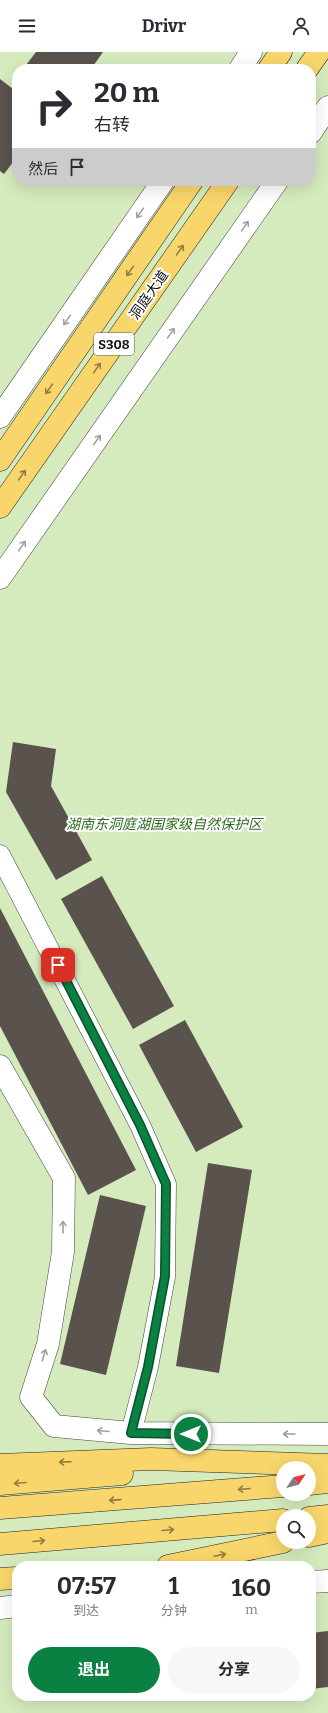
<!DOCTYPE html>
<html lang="zh">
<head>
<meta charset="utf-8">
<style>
  body { margin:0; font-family:Bitter,"Noto Sans SC",serif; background:#f7f7f7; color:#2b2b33; height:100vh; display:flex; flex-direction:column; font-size:15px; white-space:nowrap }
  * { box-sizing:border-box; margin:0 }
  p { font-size:13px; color:#7c7c81 }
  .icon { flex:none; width:22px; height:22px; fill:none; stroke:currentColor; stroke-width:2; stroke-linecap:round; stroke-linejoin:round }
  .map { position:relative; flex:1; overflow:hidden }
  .drawer { position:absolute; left:12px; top:1509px; width:304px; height:140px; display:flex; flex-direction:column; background:#fff; border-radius:16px; box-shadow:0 4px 16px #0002 }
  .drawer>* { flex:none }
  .banner { position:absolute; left:12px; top:12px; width:304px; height:122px; border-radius:16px; box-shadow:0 4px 16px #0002; background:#fff; color:#2b2b33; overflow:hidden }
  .needle { width:26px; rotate:55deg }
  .tools { position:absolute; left:276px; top:1409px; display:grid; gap:8px }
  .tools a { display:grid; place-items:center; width:40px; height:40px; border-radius:50%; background:#fff; box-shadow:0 4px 16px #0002; font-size:20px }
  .pin { position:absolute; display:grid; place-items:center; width:34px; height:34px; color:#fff; margin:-17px; border-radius:8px; box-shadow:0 2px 6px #0006 }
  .me { position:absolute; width:44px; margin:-22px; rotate:270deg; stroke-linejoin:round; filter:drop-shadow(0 0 3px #0008) }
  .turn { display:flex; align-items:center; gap:14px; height:84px; padding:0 16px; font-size:18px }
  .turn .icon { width:52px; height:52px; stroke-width:2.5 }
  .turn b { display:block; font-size:28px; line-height:34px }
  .then { display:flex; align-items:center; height:38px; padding:0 16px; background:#0003; gap:8px; font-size:15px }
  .eta { display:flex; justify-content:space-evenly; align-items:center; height:68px; text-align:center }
  .eta b { font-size:24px; font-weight:700; line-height:28px }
  .primary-button { display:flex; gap:8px; margin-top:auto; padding:8px 16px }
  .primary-button a { flex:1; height:46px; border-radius:24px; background:#0b8043; color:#fff; font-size:16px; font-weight:700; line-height:46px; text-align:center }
  .primary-button a+a { background:#f7f7f7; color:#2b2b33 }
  header { display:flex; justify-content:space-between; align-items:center; height:52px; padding:0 16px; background:#fff; font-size:18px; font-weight:700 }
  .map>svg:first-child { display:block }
</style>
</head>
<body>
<header><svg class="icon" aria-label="menu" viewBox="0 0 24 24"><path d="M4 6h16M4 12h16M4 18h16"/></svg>Drivr<svg class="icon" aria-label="person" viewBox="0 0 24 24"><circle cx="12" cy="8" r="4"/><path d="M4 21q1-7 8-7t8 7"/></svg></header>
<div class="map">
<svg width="328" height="1661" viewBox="0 0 328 1661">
  <rect width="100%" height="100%" fill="#fffdf5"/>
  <path fill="#d5ebbd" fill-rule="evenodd" d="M0 0H328V1661H0ZM17 17H311V129H17ZM283 1416H309V1442H283ZM283 1464H309V1490H283ZM17 1514H311V1644H17Z"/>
  <g fill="#5a524d">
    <path d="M36 0H103L91 17H23Z"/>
    <path d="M0 27 17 40V105L4 122 0 119Z"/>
    <path d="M13 690 56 697 51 734 92 808 56 828 6 740Z"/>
    <path d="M102 824 174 954 133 977 61 847Z"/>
    <path d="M0 856 136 1118 88 1143 0 974Z"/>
    <path d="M185 968 243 1075 196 1100 139 993Z"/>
    <path d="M208 1111 252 1118 219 1321 176 1314Z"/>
    <path d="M100 1143 146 1154 106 1323 60 1312Z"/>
    <path d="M328 1579V1635L311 1637V1581Z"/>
    <path d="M201 1644H232V1645L201 1648Z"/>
  </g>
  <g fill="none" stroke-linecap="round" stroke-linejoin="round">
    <g stroke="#444" stroke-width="21">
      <path id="minor" d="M0 803 140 1073 166 1132 165 1225 148 1315 131 1381"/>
    </g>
    <g stroke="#444" stroke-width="23">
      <g id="tertiary">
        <path d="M240 17 251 0"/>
        <path d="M311 80 328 55"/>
        <path d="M0 365 163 129"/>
        <path d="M0 526 277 129"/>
        <path d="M0 1014 64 1126 63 1200 48 1292 31 1345 54 1374 131 1381 328 1382"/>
        <path d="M311 1530 328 1529"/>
        <path d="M0 1556 17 1554"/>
      </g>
    </g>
    <g stroke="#222" stroke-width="23">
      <g id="primary">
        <path d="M269 17 281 0"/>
        <path d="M307 17 319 0"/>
        <path d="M0 408 192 129"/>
        <path d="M0 455 228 129"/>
        <path d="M0 1413 151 1407 328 1413"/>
        <path d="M0 1432 122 1422"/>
        <path d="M309 1432 328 1430"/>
        <path d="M0 1456 283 1434"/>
        <path d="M309 1466 328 1464"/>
        <path d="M309 1484 328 1480"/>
        <path d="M0 1492 283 1468"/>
        <path d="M168 1514 283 1490"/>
        <path d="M0 1527 17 1526"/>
      </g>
    </g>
    <use href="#minor" stroke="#fff" stroke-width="20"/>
    <use href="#tertiary" stroke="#fff" stroke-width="22"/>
    <use href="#primary" stroke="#f9d66b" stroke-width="22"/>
  </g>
  <defs><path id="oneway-shaft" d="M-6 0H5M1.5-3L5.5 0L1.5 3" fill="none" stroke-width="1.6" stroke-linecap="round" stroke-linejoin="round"/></defs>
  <g stroke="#a0a0a0">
    <use href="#oneway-shaft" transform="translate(140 161) rotate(125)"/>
    <use href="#oneway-shaft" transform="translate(245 174) rotate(-55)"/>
    <use href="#oneway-shaft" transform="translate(67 268) rotate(125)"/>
    <use href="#oneway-shaft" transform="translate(171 281) rotate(-55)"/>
    <use href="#oneway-shaft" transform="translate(97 388) rotate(-55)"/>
    <use href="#oneway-shaft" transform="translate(22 494) rotate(-55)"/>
    <use href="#oneway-shaft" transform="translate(63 1175) rotate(-90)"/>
    <use href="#oneway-shaft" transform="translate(44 1303) rotate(-73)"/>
    <use href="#oneway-shaft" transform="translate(103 1379) rotate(-175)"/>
    <use href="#oneway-shaft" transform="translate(289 1382) rotate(-180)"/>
  </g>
  <g stroke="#917d42">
    <use href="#oneway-shaft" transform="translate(180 198) rotate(-55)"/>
    <use href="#oneway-shaft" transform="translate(130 219) rotate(125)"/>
    <use href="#oneway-shaft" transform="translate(97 316) rotate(-55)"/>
    <use href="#oneway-shaft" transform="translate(49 337) rotate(125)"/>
    <use href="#oneway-shaft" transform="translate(22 423) rotate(-55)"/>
    <use href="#oneway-shaft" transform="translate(65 1410) rotate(178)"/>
    <use href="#oneway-shaft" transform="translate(20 1431) rotate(175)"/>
    <use href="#oneway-shaft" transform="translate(244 1437) rotate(175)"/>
    <use href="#oneway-shaft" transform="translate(115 1448) rotate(176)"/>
    <use href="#oneway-shaft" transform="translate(168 1478) rotate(-5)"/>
    <use href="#oneway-shaft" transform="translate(39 1489) rotate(-5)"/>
    <use href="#oneway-shaft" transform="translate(220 1503) rotate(-12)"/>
  </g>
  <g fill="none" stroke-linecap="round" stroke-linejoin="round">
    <g stroke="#07532c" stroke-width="10">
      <path id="route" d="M58 913 140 1073 166 1132 165 1224 148 1315 131 1381 191 1382"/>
    </g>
    <use href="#route" stroke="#0b8043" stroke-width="7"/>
  </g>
  <g text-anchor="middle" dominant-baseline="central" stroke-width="4" stroke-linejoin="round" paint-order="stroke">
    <rect fill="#fff" stroke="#585858" stroke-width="1" x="94" y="281" width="40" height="22" rx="3"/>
    <g font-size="13" font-weight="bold" fill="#111">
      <text x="114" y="292">S308</text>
    </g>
    <g font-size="14" fill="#111" stroke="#fff">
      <text transform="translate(149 243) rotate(-55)">洞庭大道</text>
    </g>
    <g font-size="14" font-style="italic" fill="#2f6b1f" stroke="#fff">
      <text x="164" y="772">湖南东洞庭湖国家级自然保护区</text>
    </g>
  </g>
</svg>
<div class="tools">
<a><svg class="needle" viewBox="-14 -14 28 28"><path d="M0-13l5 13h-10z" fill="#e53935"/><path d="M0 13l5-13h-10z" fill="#7c7c81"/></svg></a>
<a><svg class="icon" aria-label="search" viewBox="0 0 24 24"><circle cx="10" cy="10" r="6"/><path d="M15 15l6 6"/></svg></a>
</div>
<div class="pin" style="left:58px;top:913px;background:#d93025"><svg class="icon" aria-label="arrive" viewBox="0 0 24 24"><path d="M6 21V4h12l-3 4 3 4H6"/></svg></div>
<svg class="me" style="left:191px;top:1382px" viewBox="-20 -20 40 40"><circle r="17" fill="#0b8043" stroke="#fff" stroke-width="3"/><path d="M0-11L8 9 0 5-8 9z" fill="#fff"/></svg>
<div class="banner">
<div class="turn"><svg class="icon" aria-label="right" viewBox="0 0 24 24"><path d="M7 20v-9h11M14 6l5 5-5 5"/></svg><div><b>20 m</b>右转</div></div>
<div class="then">然后<svg class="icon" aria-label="arrive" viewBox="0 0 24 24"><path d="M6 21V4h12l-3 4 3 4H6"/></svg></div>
</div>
<section class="drawer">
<div class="eta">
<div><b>07:57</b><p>到达</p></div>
<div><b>1</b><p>分钟</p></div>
<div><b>160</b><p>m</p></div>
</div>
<div class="primary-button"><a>退出</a><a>分享</a></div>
</section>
</div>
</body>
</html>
